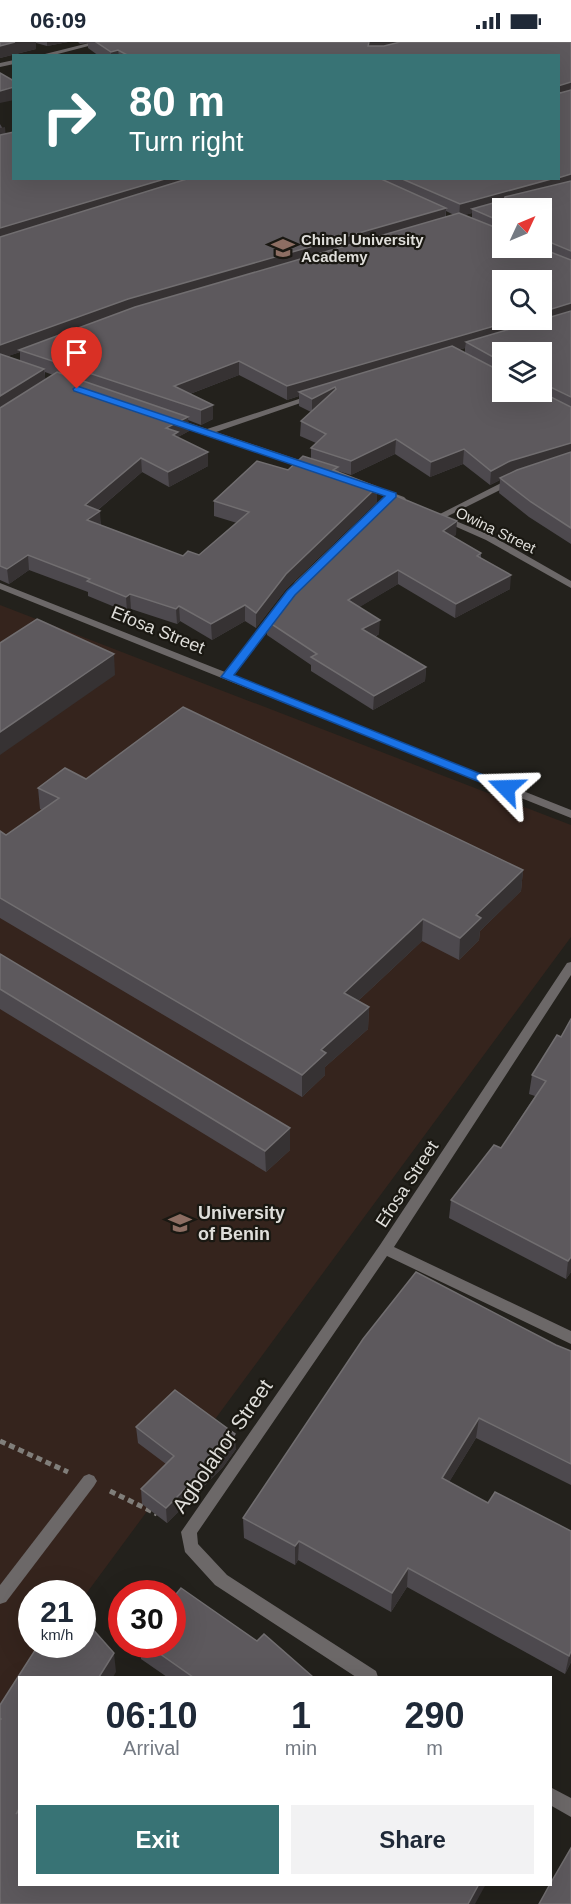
<!DOCTYPE html>
<html lang="en">
<head>
<meta charset="utf-8">
<style>
  body { margin:0; font-family:Arial,sans-serif; background:#f2f2f3; color:#1f2937; height:100vh; display:flex; flex-direction:column; font-size:22px; white-space:nowrap }
  * { box-sizing:border-box; margin:0 }
  p { font-size:20px; color:#747a83 }
  .icon { flex:none; width:33px; height:33px; fill:none; stroke:currentColor; stroke-width:2; stroke-linecap:round; stroke-linejoin:round }
  .map { position:relative; flex:1; overflow:hidden }
  .drawer { position:absolute; left:18px; top:1634px; width:534px; height:210px; display:flex; flex-direction:column; background:#fff; border-radius:0px; box-shadow:0 6px 24px #0002 }
  .drawer>* { flex:none }
  .hud { position:absolute; left:12px; top:12px; width:548px; height:126px; border-radius:0px; box-shadow:0 6px 24px #0002; background:#387375; color:#fff; overflow:hidden }
  .needle { width:39px; rotate:46deg }
  .controls { position:absolute; left:492px; top:156px; display:grid; gap:12px }
  .controls a { display:grid; place-items:center; width:60px; height:60px; border-radius:0px; background:#fff; box-shadow:0 6px 24px #0002; font-size:30px }
  .speed { position:absolute; left:18px; top:1538px; display:flex; gap:12px; font-size:30px; font-weight:700; text-align:center }
  .speed>* { display:grid; place-content:center; width:78px; height:78px; border-radius:50%; background:#fff; box-shadow:0 6px 24px #0002; line-height:1 }
  .speed small { font-size:15px; font-weight:400 }
  .speed .limit { border:9px solid #d22; background:#fff; color:#111 }
  .pin { position:absolute; display:grid; place-items:center; width:51px; height:51px; color:#fff; margin:-62px -26px; border-radius:50% 50% 50% 0; rotate:-45deg; box-shadow:0 0 6px #0007 }
  .pin .icon { rotate:45deg }
  .me { position:absolute; width:66px; margin:-33px; rotate:292deg; stroke-linejoin:round; filter:drop-shadow(0 0 4px #0008) }
  .turn { display:flex; align-items:center; gap:21px; height:126px; padding:0 18px; font-size:27px }
  .turn .icon { width:78px; height:78px; stroke-width:2.5 }
  .turn b { display:block; font-size:42px; line-height:51px }
  .eta { display:flex; justify-content:space-evenly; align-items:center; height:102px; text-align:center }
  .eta b { font-size:36px; font-weight:700; line-height:42px }
  .primary-button { display:flex; gap:12px; margin-top:auto; padding:12px 18px }
  .primary-button a { flex:1; height:69px; border-radius:0px; background:#387375; color:#fff; font-size:24px; font-weight:700; line-height:69px; text-align:center }
  .primary-button a+a { background:#f2f2f3; color:#1f2937 }
  .status { display:flex; justify-content:space-between; align-items:center; height:42px; padding:0 30px; background:#fff; direction:ltr }
  .status svg { height:16px; fill:currentColor }
  .map>svg:first-child { display:block }
</style>
</head>
<body>
<div class="status"><b>06:09</b><svg viewBox="0 0 49 12"><path d="M0 12V9h3v3zM5 12V6h3v6zM10 12V3h3v9zM15 12V0h3v12zM26 1h20v11H26zM47 4h2v5h-2z"/></svg></div>
<div class="map">
<svg width="571" height="1862" viewBox="0 0 571 1862">
  <rect width="100%" height="100%" fill="#23211c"/>
  <path fill="#35241d" d="M0 563 571 783V895L83 1556 82 1551H32V1602H48L20 1635 0 1665Z"/>
  <g fill="none" stroke-linecap="round" stroke-linejoin="round">
    <g stroke="#807e7a" stroke-width="5" stroke-dasharray="6 4" stroke-linecap="butt">
      <path d="M0 1399 68 1430"/>
      <path d="M110 1449 157 1472"/>
    </g>
    <path fill="#6c6868" fill-rule="evenodd" d="M89 1432 94 1434 97 1439 94 1444 6 1560 0 1562V1543L84 1434Z"/>
    <g fill="#6c6868" fill-rule="evenodd">
      <path d="M93 0H104L50 14H37Z"/>
      <path d="M14 18V22L0 25V21Z"/>
      <path d="M311 353 318 355 216 390 314 423V427L311 428 170 379 174 376 207 387Z"/>
      <path d="M513 435 517 438 516 440 446 475 492 494 571 539V546L486 498 434 475Z"/>
      <path d="M361 439 404 455 406 457 404 459H398L358 444 357 442Z"/>
      <path d="M0 541 225 630 273 569H279V573L233 634 571 768V776L0 547Z"/>
      <path d="M571 920V933L394 1205 571 1289V1302L387 1214 197 1491 198 1502 227 1533 376 1629 378 1635H356L215 1543 185 1510 181 1490 380 1203 567 921Z"/>
      <path d="M550 1745 571 1756V1775L550 1763Z"/>
    </g>
  </g>
  <g fill="#4d494e" fill-rule="evenodd">
    <path d="M0 0H68L47 4 36 1V7L0 16Z"/>
    <path d="M78 0H571V502L529 475 499 451 500 438 490 443 463 422 430 435 395 412 351 433 338 429 377 460 286 547 256 586 245 579 212 598 180 579 177 582 131 567 127 570 88 554V550L29 528 9 542 0 538V82L6 92 14 136H558V14H99L88 6V1L80 2ZM502 166H542V206H502ZM446 169 454 173 446 175ZM472 171V176L464 173ZM465 306V311L458 308ZM20 310V319L8 314ZM502 310H542V350H502ZM45 330 53 333 45 338ZM239 333 287 358 299 354V364L311 370 301 379 300 394 316 401 311 406V416L288 428 214 459V474L237 481 199 513 183 514 101 483 98 468 142 430 169 445 208 424 178 395 189 389 188 378 201 383 213 377V363L190 352Z"/>
    <path d="M456 493 453 495 481 511V516L510 547 455 576 398 542 359 565 379 592 375 595 426 625 425 639 373 668 311 629V623L267 593V579Z"/>
    <path d="M86 737 523 828 521 849 480 889 479 898 459 918 422 899 358 959 369 965 368 987 325 1025V1033L302 1055 0 876V789L6 793 42 768 40 767 38 746Z"/>
    <path d="M0 912 290 1108 266 1130 0 967Z"/>
    <path d="M571 977V1230L566 1237 449 1176 451 1158 501 1106 535 1054 529 1052 532 1033 561 995Z"/>
    <path d="M556 1303 571 1309V1443L476 1396 449 1440 488 1461 571 1489V1620L565 1632 407 1545 391 1570 298 1518 295 1523 244 1496 243 1476Z"/>
    <path d="M136 1385 236 1407 223 1425 167 1481 142 1462 141 1447 166 1422 138 1401Z"/>
    <path d="M257 1599 313 1635H167L141 1617 140 1602H172Z"/>
  </g>
  <g fill="#363233">
    <path d="M15 0H36V7L0 16V4Z"/>
    <path d="M47 0H68L47 4Z"/>
    <path d="M369 0H419L368 12V4Z"/>
    <path d="M118 8 119 14H111V10Z"/>
    <path d="M571 40 570 52 558 56V44Z"/>
    <path d="M14 45V58L0 61V49Z"/>
    <path d="M5 85 6 97 0 99V86Z"/>
    <path d="M571 132V139L472 167V171L459 175 460 162 555 136H558Z"/>
    <path d="M168 136H212L0 200V186Z"/>
    <path d="M446 166 445 179 19 308 20 310 0 317V303L128 257Z"/>
    <path d="M571 261V275L466 300 465 306 304 353 299 350V354L287 358V344L515 278H542V270Z"/>
    <path d="M239 319V333L174 358V344Z"/>
    <path d="M44 327 46 341 0 369V354Z"/>
    <path d="M335 345V359L312 371V357Z"/>
    <path d="M213 363V377L201 383V368Z"/>
    <path d="M188 375 189 389 178 395V404L166 386Z"/>
    <path d="M396 397 395 412 351 433V419Z"/>
    <path d="M571 401V415L500 436V438L490 443 491 429 510 419Z"/>
    <path d="M464 407 463 422 430 435 431 420Z"/>
    <path d="M208 410V424L169 445 168 430Z"/>
    <path d="M141 416 142 430 86 478 85 463Z"/>
    <path d="M377 445V460L286 547 256 586V571L286 532Z"/>
    <path d="M100 469 101 484 87 478Z"/>
    <path d="M457 479 456 493 442 503 443 489Z"/>
    <path d="M28 513 29 528 9 542 7 527Z"/>
    <path d="M398 528V542L348 572V558Z"/>
    <path d="M511 533 510 547 455 576 456 562Z"/>
    <path d="M130 552 131 567 127 570 126 555Z"/>
    <path d="M245 563V579L212 598 211 582Z"/>
    <path d="M179 564 180 579 177 582 176 567Z"/>
    <path d="M380 578 379 592 362 601V587Z"/>
    <path d="M114 612 115 633 0 713V690Z"/>
    <path d="M426 625 425 639 373 668 374 654Z"/>
    <path d="M523 828 521 849 480 889 479 898 459 918 460 896 476 873Z"/>
    <path d="M423 877 422 899 343 973 344 951Z"/>
    <path d="M369 965 368 987 325 1025V1033L302 1055V1033L321 1008Z"/>
    <path d="M290 1086V1108L266 1130 265 1109Z"/>
    <path d="M571 1215V1230L566 1237 568 1219Z"/>
    <path d="M479 1376 476 1396 440 1455 442 1436Z"/>
    <path d="M235 1392 236 1407 223 1425 167 1481 166 1466Z"/>
    <path d="M299 1499 298 1518 295 1523V1504Z"/>
    <path d="M408 1526 407 1545 391 1570 392 1551Z"/>
    <path d="M571 1609V1620L565 1632 569 1614Z"/>
    <path d="M114 1611 116 1630 113 1635H99Z"/>
    <path d="M479 1842H486L475 1862H468Z"/>
  </g>
  <g fill="#5d595d" stroke="#716e70" stroke-width="1.5">
    <path d="M0 0H15L0 4Z"/>
    <path d="M96 0H369L368 4H384L400 0H571V40L558 44V14H129L118 8 111 10Z"/>
    <path d="M0 31 14 39V45L0 49Z"/>
    <path d="M558 47 560 51 571 48V132L558 136Z"/>
    <path d="M14 90V136H168L0 186V93Z"/>
    <path d="M190 136H379L446 166 128 257 0 303V195Z"/>
    <path d="M400 136H555L460 162Z"/>
    <path d="M571 139V209L542 197V166H502V180L472 167 504 158 505 155Z"/>
    <path d="M459 171 502 188V206H540L571 218V261L542 270V238H502V278H515L287 344 239 319 174 344 213 363 201 368 19 308 135 265Z"/>
    <path d="M571 269V355L542 341V310H502V320L466 300Z"/>
    <path d="M452 304 502 330V350H541L571 365V401L510 419 491 429 464 407 431 420 396 397 351 419 311 406 326 392 301 379 336 347 335 345 312 357 299 350Z"/>
    <path d="M0 312 44 327 0 354Z"/>
    <path d="M57 330 188 375 166 386 178 390 173 393 208 410 168 430 141 416 85 463 100 469 87 478 183 514 188 509 199 513 249 470 214 459 257 419 288 428 303 414 338 425 333 428 377 445 286 532 256 571 245 563 211 582 179 564 176 567 130 552 126 555 87 539 90 537 28 513 7 527 0 524V366Z"/>
    <path d="M571 410V486L531 460 500 436 517 428Z"/>
    <path d="M389 451 457 479 443 489 481 511 477 514 511 533 456 562 398 528 348 558 380 578 362 587 426 625 374 654 311 615 317 612 267 579 296 540Z"/>
    <path d="M37 577 114 612 0 690V601Z"/>
    <path d="M183 665 523 828 476 873 481 876 460 896 423 877 344 951 369 965 321 1008 326 1011 302 1033 0 856V789L6 793 59 756 38 746 65 726 86 737Z"/>
    <path d="M0 912 290 1086 265 1109 0 947Z"/>
    <path d="M571 977V1215L568 1219 451 1158 494 1103 501 1106 546 1039 532 1033 557 993 561 995Z"/>
    <path d="M416 1230 556 1303 571 1309V1422L479 1376 442 1436 488 1461 495 1450 571 1489V1609L569 1614 408 1526 392 1551 299 1499 295 1504 243 1476 363 1297Z"/>
    <path d="M175 1348 235 1392 222 1410 166 1466 141 1447 174 1414 136 1385Z"/>
    <path d="M181 1546 257 1599 264 1592 313 1635H193L146 1602H172V1557Z"/>
    <path d="M82 1575 114 1611 99 1635H20V1765L16 1772 20 1768V1842H479L468 1862H0V1678L1 1677 0 1676V1663L39 1602H82Z"/>
    <path d="M571 1806V1862H539L550 1842Z"/>
  </g>
  <path fill="#1a73e8" stroke="#114b97" stroke-width="1.5" d="M77 344 396 451V455L295 553 234 633 511 744V749H502L221 635 287 549 385 454 74 349 73 347Z"/>
  <defs>
    <g id="school-bare" transform="scale(1.8)"><path d="M0-5L7-2L0 1L-7-2ZM-4 1L0 2.5L4 1V4Q0 6-4 4Z" fill="#8d6e63" stroke="#1a1812" stroke-width="2.5" paint-order="stroke"/></g>
    <g id="university-bare" transform="scale(1.8)"><path d="M0-5L7-2L0 1L-7-2ZM-4 1L0 2.5L4 1V4Q0 6-4 4Z" fill="#8d6e63" stroke="#1a1812" stroke-width="2.5" paint-order="stroke"/></g>
  </defs>
  <g fill-rule="evenodd">
    <use href="#school-bare" x="283" y="206"/>
    <use href="#university-bare" x="180" y="1181"/>
  </g>
  <g text-anchor="middle" dominant-baseline="central" stroke-width="4.5" stroke-linejoin="round" paint-order="stroke">
    <g font-size="15" font-weight="bold" fill="#dfdeda" stroke="#1a1812" text-anchor="start">
      <text x="301" y="197">Chinel University<tspan x="301" dy="17">Academy</tspan></text>
    </g>
    <g font-size="15" fill="#dfdeda" stroke="#1a1812">
      <text transform="translate(496 488) rotate(26)">Owina Street</text>
    </g>
    <g font-size="18" fill="#dfdeda" stroke="#1a1812">
      <text transform="translate(158 588) rotate(22)">Efosa Street</text>
      <text transform="translate(407 1142) rotate(-57)">Efosa Street</text>
    </g>
    <g font-size="18" font-weight="bold" fill="#dfdeda" stroke="#1a1812" text-anchor="start">
      <text x="198" y="1171">University<tspan x="198" dy="21">of Benin</tspan></text>
    </g>
    <g font-size="21" fill="#dfdeda" stroke="#1a1812">
      <text transform="translate(222 1404) rotate(-55)">Agbolahor Street</text>
    </g>
  </g>
</svg>
<div class="controls">
<a><svg class="needle" viewBox="-14 -14 28 28"><path d="M0-13l5 13h-10z" fill="#e53935"/><path d="M0 13l5-13h-10z" fill="#747a83"/></svg></a>
<a><svg class="icon" aria-label="search" viewBox="0 0 24 24"><circle cx="10" cy="10" r="6"/><path d="M15 15l6 6"/></svg></a>
<a><svg class="icon" aria-label="layers" viewBox="0 0 24 24"><path d="M12 4l9 5-9 5-9-5zM3 14l9 5 9-5"/></svg></a>
</div>
<div class="speed"><div>21<small>km/h</small></div><div class="limit">30</div></div>
<div class="pin" style="left:77px;top:347px;background:#d93025"><svg class="icon" aria-label="arrive" viewBox="0 0 24 24"><path d="M6 21V4h12l-3 4 3 4H6"/></svg></div>
<svg class="me" style="left:506px;top:746px" viewBox="-20 -20 40 40"><path d="M0-17L14 15 0 8-14 15z" fill="#1a73e8" stroke="#fff" stroke-width="4"/></svg>
<div class="hud">
<div class="turn"><svg class="icon" aria-label="right" viewBox="0 0 24 24"><path d="M7 20v-9h11M14 6l5 5-5 5"/></svg><div><b>80 m</b>Turn right</div></div>
</div>
<section class="drawer">
<div class="eta">
<div><b>06:10</b><p>Arrival</p></div>
<div><b>1</b><p>min</p></div>
<div><b>290</b><p>m</p></div>
</div>
<div class="primary-button"><a>Exit</a><a>Share</a></div>
</section>
</div>
</body>
</html>
